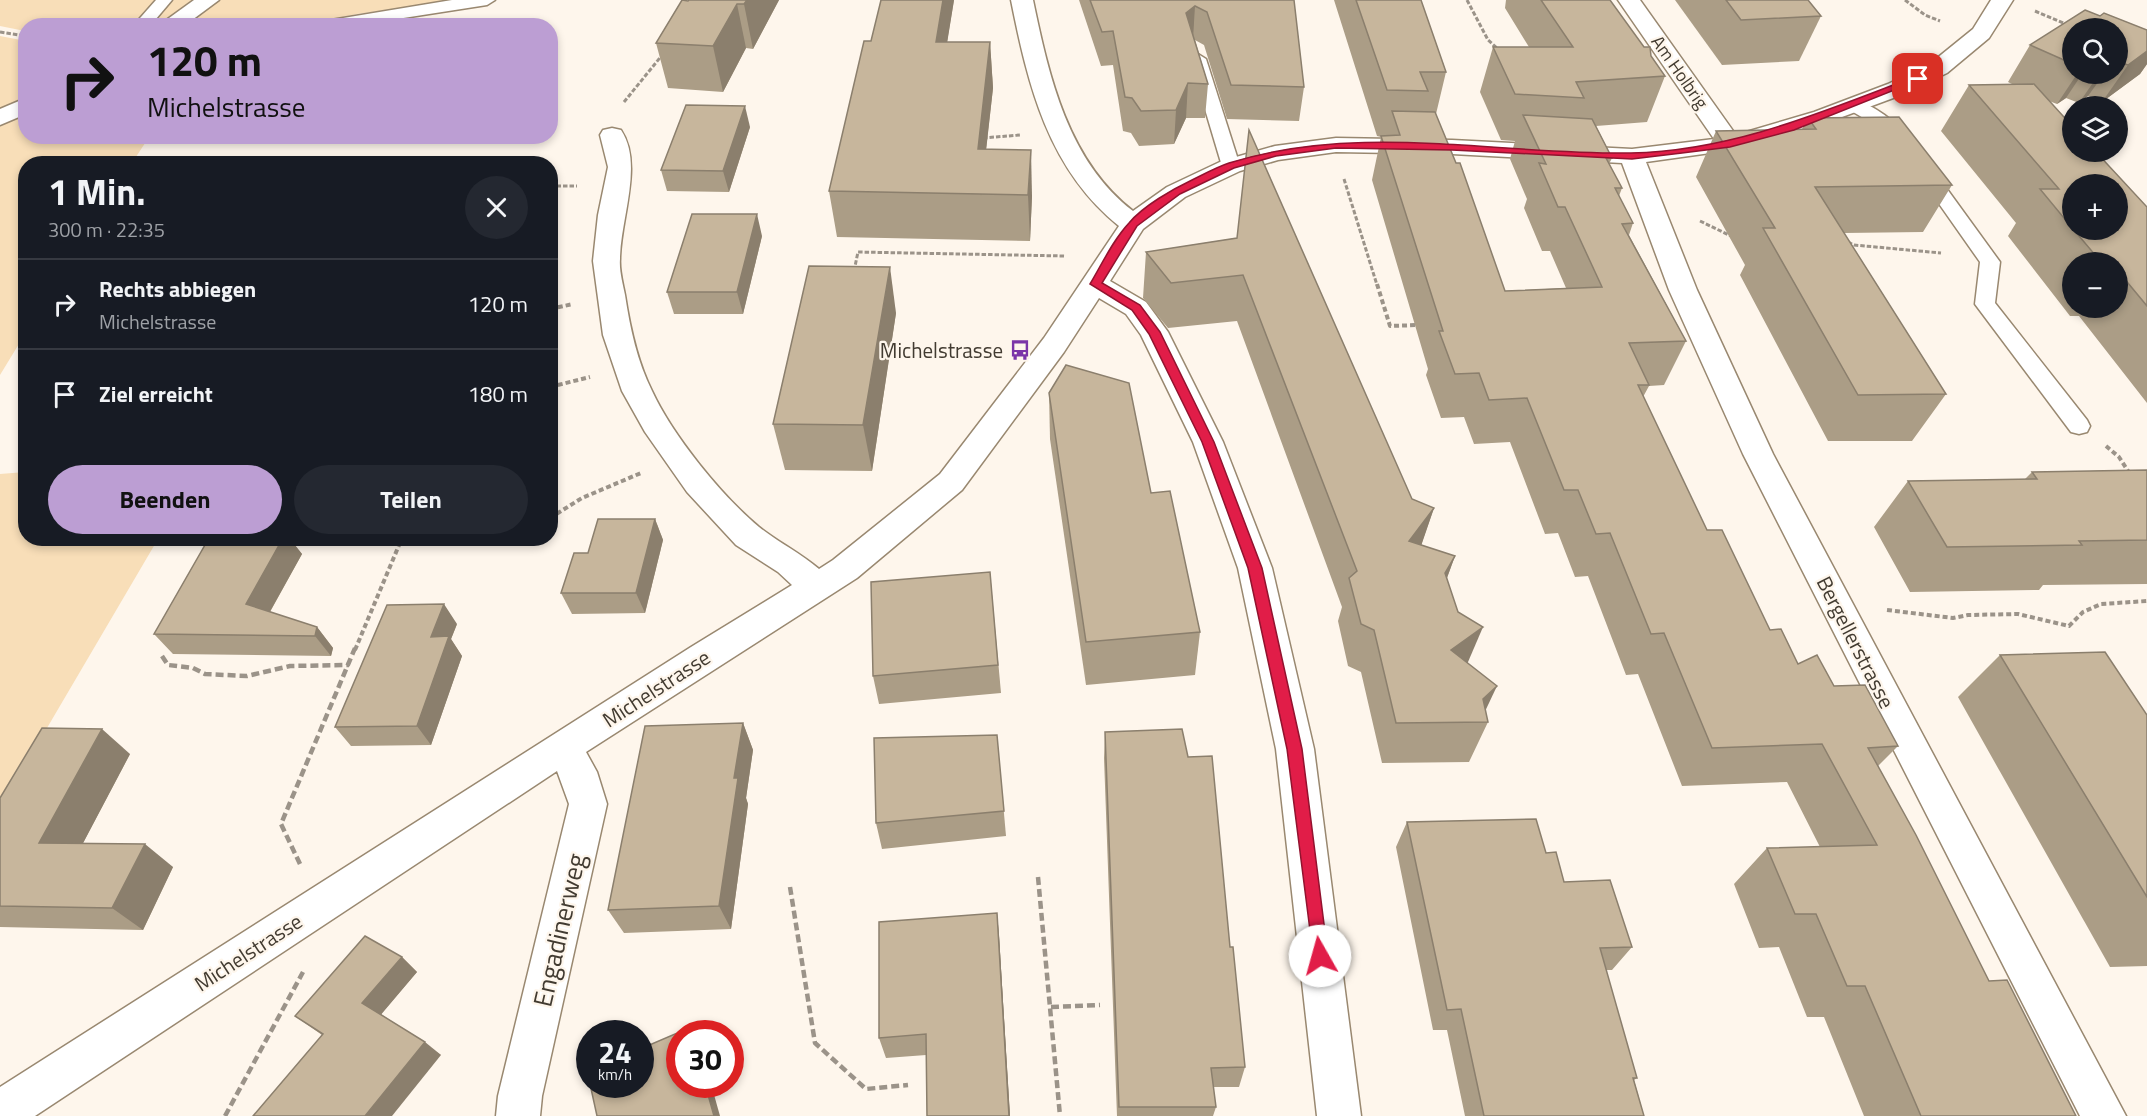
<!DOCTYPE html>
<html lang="de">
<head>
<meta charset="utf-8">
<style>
  body { margin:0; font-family:"Titillium Web",sans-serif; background:#242831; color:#f1f3f6; height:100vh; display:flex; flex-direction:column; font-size:22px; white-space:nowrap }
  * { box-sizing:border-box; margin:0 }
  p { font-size:20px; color:#9ea1a6 }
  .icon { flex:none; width:33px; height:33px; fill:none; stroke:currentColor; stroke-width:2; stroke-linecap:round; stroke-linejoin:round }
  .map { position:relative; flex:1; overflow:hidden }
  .details { position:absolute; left:18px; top:156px; width:540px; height:390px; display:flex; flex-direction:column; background:#171b24; border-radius:24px; box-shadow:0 3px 9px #0003 }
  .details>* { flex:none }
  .top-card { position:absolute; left:18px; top:18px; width:540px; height:126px; border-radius:24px; box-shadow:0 3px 9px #0003; background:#bc9ed3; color:#111; overflow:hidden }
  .controls { position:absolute; left:2062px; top:18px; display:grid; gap:12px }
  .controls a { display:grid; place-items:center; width:66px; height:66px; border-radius:50%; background:#171b24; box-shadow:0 3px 9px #0003; font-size:30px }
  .speed { position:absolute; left:576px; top:1020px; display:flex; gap:12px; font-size:30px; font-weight:700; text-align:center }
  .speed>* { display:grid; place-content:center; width:78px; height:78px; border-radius:50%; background:#171b24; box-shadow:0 3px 9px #0003; line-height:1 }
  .speed small { font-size:15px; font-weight:400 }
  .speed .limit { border:9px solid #d22; background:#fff; color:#111 }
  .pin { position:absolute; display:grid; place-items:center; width:51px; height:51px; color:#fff; margin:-26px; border-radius:12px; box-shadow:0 3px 9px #0006 }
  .me { position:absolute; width:66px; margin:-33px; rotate:353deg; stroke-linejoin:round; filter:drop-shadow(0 0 4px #0008) }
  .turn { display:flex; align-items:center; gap:21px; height:126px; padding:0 30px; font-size:27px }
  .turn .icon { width:78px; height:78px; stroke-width:2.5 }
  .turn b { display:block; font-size:42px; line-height:51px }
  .round { display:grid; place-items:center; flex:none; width:63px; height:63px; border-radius:32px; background:#242831 }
  .head { display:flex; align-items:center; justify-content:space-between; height:102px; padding:0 30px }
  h1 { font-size:36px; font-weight:700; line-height:45px }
  .primary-button { display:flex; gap:12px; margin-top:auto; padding:12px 30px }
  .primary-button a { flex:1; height:69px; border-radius:36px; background:#bc9ed3; color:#111; font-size:24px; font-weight:700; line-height:69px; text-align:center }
  .primary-button a+a { background:#242831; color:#f1f3f6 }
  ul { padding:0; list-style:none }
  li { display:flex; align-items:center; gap:18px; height:90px; padding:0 30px; border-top:2px solid #363941 }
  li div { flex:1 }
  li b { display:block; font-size:22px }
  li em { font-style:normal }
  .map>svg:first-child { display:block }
</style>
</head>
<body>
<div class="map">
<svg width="2147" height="1116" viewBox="0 0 2147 1116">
  <rect width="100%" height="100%" fill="#fef6ec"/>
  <g fill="#f8deb8">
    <path d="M0 0H198L172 18 150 25 26 26 25 31 0 26Z"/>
    <path d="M217 0H461L357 14 305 25 177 26Z"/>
    <path d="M0 36 26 41 25 99 0 113Z"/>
    <path d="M25 110 26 136 149 137 132 163 26 164 25 334 0 375V122Z"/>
    <path d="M25 472 26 538 158 539 0 808V474Z"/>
  </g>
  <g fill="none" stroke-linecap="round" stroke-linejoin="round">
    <g stroke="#998870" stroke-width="3">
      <g id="service">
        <path d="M156 0H172L150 26H133Z"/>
        <path d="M452 0H495L487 5 352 26H317L325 21Z"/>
        <path d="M1198 54 1206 59 1240 166 1237 170H1225L1222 166 1190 59Z"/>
        <path d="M1854 100C1874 105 1897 122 1909 139L1906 143H1894L1877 126 1848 109 1845 105 1848 101Z"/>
        <path d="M1925 166 1931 167 2000 262 1995 303 2087 420 2090 426 2087 432 2079 434 2071 432 1975 304 1980 262 1916 171 1919 167Z"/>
      </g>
    </g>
    <g stroke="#998870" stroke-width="3">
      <g id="minor">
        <path d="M194 0H219L184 26H158Z"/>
        <path d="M1011 0H1033C1049 77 1068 161 1133 211L1167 187 1222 161 1275 146 1336 138 1452 140 1632 149 1714 139 1618 0H1640L1736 135 1814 112 1888 84 1931 63 1973 29 1991 0H2013L1989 38 1947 73 1904 94 1799 133 1739 149 1646 162 1697 290 1773 454 2126 1116H2080L1743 454 1669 290 1622 163 1452 154 1336 152 1278 160 1240 171 1185 197 1143 229 1110 281 1146 302 1168 332 1223 442 1272 568 1314 749 1361 1116H1317L1276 749 1238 568 1193 442 1141 335 1126 314 1099 298 1064 352 962 490 857 578 586 752 597 772 607 804 542 1096 540 1116H496L498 1096 569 804 557 771 35 1116H0V1087L691 647 792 585 778 572 736 545 687 492 645 432 622 391 603 335 593 261 598 215 608 167 600 135 603 130 612 128 621 130C644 164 620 220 620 259 619 271 623 284 625 295 630 328 637 361 652 391 673 436 721 495 759 527 778 542 800 553 819 569L833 560 940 474 1044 338 1119 226C1048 169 1028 85 1011 0Z"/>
        <path d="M26 98V114L0 125V109Z"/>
      </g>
    </g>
    <g stroke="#9b9389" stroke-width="3" stroke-dasharray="4.5 2" stroke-linecap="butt">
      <path d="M1467 0 1488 40 1498 49"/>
      <path d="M1905 0 1925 15 1940 21"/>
      <path d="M2035 11 2075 28"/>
      <path d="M0 32 26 36"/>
      <path d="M624 102 663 54"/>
      <path d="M983 138 1020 135"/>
      <path d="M1344 179 1377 285"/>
      <path d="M550 186H577"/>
      <path d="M1700 221 1731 236"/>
      <path d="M1848 242 1854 245 1941 253"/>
      <path d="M854 271 858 252 1065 256"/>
    </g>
    <g stroke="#9b9389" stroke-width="4" stroke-dasharray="5 3" stroke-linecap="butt">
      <path d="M1377 284 1390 326 1418 325"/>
      <path d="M550 309 573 304"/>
      <path d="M550 387 590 377"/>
      <path d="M2106 446 2119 457 2130 474"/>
      <path d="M550 518 582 498 641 473"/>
      <path d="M402 540 414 538"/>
      <path d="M1887 610 1953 618 1968 615 2018 614 2069 626 2083 612 2101 604 2147 601"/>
      <path d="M355 650 402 538"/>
    </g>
    <g stroke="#9b9389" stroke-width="4.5" stroke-dasharray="8 4" stroke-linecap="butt">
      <path d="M162 656 168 665 193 668 205 674 247 676 290 666 349 665"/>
      <path d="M300 864 281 824 355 648"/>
      <path d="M1038 877 1060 1116"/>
      <path d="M790 887 815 1043 866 1089 908 1085"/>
      <path d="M1051 1007 1100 1005"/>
      <path d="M225 1116 303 972"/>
    </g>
    <use href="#service" fill="#fff" fill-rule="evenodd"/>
    <use href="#minor" fill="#fff" fill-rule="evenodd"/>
  </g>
  <g fill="#ab9d86" fill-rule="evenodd">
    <path d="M779 0 753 49 746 48 723 92 668 88 656 43 688 1Z"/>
    <path d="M881 0H954L947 42H990L993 88 986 149 1032 196 1030 241 837 237 829 191 871 41Z"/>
    <path d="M1079 0H1294L1304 87 1299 121 1227 119 1204 45 1195 40 1208 84 1205 118H1186L1174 144 1139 146 1131 133 1123 131 1113 65 1101 66Z"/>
    <path d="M1334 0H1421L1446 72 1436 114 1505 291 1566 288 1550 251H1542L1524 208 1527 199 1510 159 1515 141 1501 140 1480 92 1493 47H1529L1505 8 1506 0H1610L1665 76 1647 122 1596 126 1612 158 1609 164 1622 188 1619 196 1633 223 1629 235 1686 341 1664 385 1649 386 1643 397 1707 530 1770 630 1798 664 1834 686 1898 746 1878 766 1989 981 2076 1116H1864L1824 1017H1807L1779 947 1759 948 1734 884 1767 848 1820 847 1787 782 1682 786 1638 674 1626 675 1588 576 1575 577 1558 533 1545 534 1510 442 1474 444 1464 417 1441 418 1426 375 1428 369 1372 180 1381 137 1377 136Z"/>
    <path d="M1675 0H1808L1821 16 1799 61 1722 65Z"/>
    <path d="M2085 10 2100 16 2104 13 2147 30V64L2140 74 2102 102 2088 96 2079 103 2066 98 2057 104 2049 101 2073 127V152H2096L2147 207V403L2079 316H2070L2008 236 2016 223 1941 131 1969 85H2014L2008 82 2030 45ZM2073 28H2118V74H2073ZM2073 184H2118V230H2073ZM2073 262H2118V308H2073Z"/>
    <path d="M1808 118 1952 185 1923 232 1844 233 1946 394 1912 441H1828L1740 275 1745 265 1696 177 1716 131 1802 129Z"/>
    <path d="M750 127 729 192 667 191 661 170Z"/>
    <path d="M762 236 743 314H674L667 292Z"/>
    <path d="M1236 238 1412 499 1434 508 1421 545 1455 556 1447 578 1467 663 1485 711 1488 722 1469 762 1382 763 1361 672 1348 666 1338 621 1342 607 1237 321 1168 328 1143 298 1146 252Z"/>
    <path d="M896 313 872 471 785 470 773 424Z"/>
    <path d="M1049 393 1151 493 1200 632 1195 675 1086 685 1050 439Z"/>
    <path d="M2147 470V584L2043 585 2039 590 1910 592 1874 527 1908 481 2025 479 2032 472Z"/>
    <path d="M655 519 663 540 645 613 572 614 561 593 588 553Z"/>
    <path d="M209 538H297L294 544 302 554 270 612 317 627 333 648 331 656 173 654 154 634Z"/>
    <path d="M990 572 1001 693 879 704 873 676Z"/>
    <path d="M457 624 451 639 462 656 431 745 351 746 335 727Z"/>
    <path d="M2000 655 2147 715V966L2110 967 1958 697Z"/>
    <path d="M743 723 753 750 746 798 748 804 731 929 624 933 608 910Z"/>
    <path d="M1105 732 1188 757 1230 947 1245 1067 1239 1087H1213L1216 1107 1213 1116H1117L1104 758Z"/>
    <path d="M997 735 1006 836 882 849 876 823Z"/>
    <path d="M130 754 83 843 173 867 143 930 0 927V798Z"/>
    <path d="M1407 822 1546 853 1564 882 1632 947 1612 970H1606L1637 1078 1634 1080 1644 1116H1465L1447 1030H1433L1396 847Z"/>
    <path d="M997 913 999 936 1010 1116H927L926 1055 886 1058 879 1038Z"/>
    <path d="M402 957 417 972 381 1014 441 1055 322 1035 295 1016Z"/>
  </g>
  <g fill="#8b7f6d">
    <path d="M747 0H779L753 49 744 4Z"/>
    <path d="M943 0H954L940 87 936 42Z"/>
    <path d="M737 4 746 48 723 92 713 46Z"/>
    <path d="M1195 6 1193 39 1186 13Z"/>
    <path d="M990 42 993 88 981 196 978 149Z"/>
    <path d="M2147 51V64L2140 74 2102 102 2128 65Z"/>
    <path d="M2077 74H2082L2066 98 2057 104Z"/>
    <path d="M2099 74H2104L2088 96 2079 103Z"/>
    <path d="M1188 83 1186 118 1174 144 1176 110Z"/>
    <path d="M745 106 750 127 729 192 723 171Z"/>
    <path d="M1031 150 1032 196 1030 241 1028 195Z"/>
    <path d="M757 214 762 236 743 314 737 292Z"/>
    <path d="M890 267 896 313 872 471 863 425Z"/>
    <path d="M1434 508 1419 552 1409 541Z"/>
    <path d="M655 519 663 540 645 613 636 593Z"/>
    <path d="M281 538H297L294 544 302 554 263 624 246 604Z"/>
    <path d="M1455 556 1439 599 1445 573Z"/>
    <path d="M444 604 457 624 451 639 462 656 431 745 417 726 431 637Z"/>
    <path d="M317 627 333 648 331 656 315 636Z"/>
    <path d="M1483 627 1465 669 1451 650Z"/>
    <path d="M1497 686 1480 722 1483 699Z"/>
    <path d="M743 723 753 750 746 798 748 804 731 929 719 906 734 778Z"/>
    <path d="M102 729 130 754 71 866 39 843Z"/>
    <path d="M145 844 173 867 143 930 112 908Z"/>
    <path d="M997 913 999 936 1010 1116H1009Z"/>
    <path d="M402 957 417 972 379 1017 362 1003Z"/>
    <path d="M425 1042 441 1055 392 1116H365Z"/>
    <path d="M705 1084H711L720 1116H714Z"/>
  </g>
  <g fill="#c7b69c" stroke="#8b7f6d" stroke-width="1.5">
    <path d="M682 0 688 1 689 0H747L744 4H737L713 46 656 43Z"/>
    <path d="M881 0H943L936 42H990L978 149 1031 150 1028 195 829 191 864 41H871Z"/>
    <path d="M1090 0H1294L1304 87 1231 85 1207 12 1195 6 1186 13 1208 84 1188 83 1176 110 1141 111 1132 98 1125 97 1113 31 1102 32Z"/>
    <path d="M1356 0H1421L1446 72H1420L1428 91 1387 90Z"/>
    <path d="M1541 0H1610L1644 47H1650L1651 56 1665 76 1576 82 1584 98 1515 94 1493 47H1573Z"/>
    <path d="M1726 0H1808L1821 16 1741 20Z"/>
    <path d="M2085 10 2100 16 2104 13 2147 30V51L2128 65 2118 62V28H2073V64L2030 45Z"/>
    <path d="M2034 84 2073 127V152H2096L2147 207V306L2118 271V262H2101L2074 230H2118V184H2073V229L2040 189H2059L1969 85Z"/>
    <path d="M686 105 745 106 723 171 661 170Z"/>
    <path d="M1392 111 1435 112 1456 163H1460L1505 291 1602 287 1565 207H1558L1539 163 1546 164 1523 115 1592 119 1612 158H1606L1622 188H1615L1633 223 1622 224 1686 341 1629 343 1649 385H1638L1707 530H1722L1770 630 1781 629 1798 664 1817 655 1834 686 1865 685 1898 746 1868 748 1916 835 1989 981 2007 980 2076 1116H1921L1865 986H1847L1816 914H1795L1767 848 1877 845 1822 744 1712 748 1664 633 1651 634 1610 533 1596 534 1578 490H1564L1527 398 1489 400 1479 373 1455 374 1439 331H1443L1381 136 1400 135Z"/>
    <path d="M1899 117 1952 185 1815 187 1946 394 1858 395 1763 228H1775L1716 131 1816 129 1808 118Z"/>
    <path d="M1249 130 1412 499 1434 508 1409 541 1455 556 1445 573 1458 612 1483 627 1451 650 1497 686 1483 699 1488 722 1396 723 1374 630 1361 624 1349 578 1357 571 1243 275 1171 283 1146 252 1237 238Z"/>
    <path d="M692 214H757L737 292H667Z"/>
    <path d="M809 266 890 267 863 425 773 424Z"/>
    <path d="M1066 365 1129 383 1151 493 1170 491 1200 632 1086 642 1049 393Z"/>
    <path d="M2147 470V540L2079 541 2082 545 1947 547 1908 481 2037 479 2032 472Z"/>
    <path d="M598 519H655L636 593H561L574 553H588Z"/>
    <path d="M209 538H283L246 604 317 627 315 636 154 634Z"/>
    <path d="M990 572 998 665 873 676 871 582Z"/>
    <path d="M444 604 431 637 449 636 417 726 335 727 387 605Z"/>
    <path d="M2105 652 2147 715V897L2000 655Z"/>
    <path d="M743 723 734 778H738L719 906 608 910 645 726Z"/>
    <path d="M42 728 102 729 39 843 145 844 112 908 0 906V798Z"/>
    <path d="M1182 729 1188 757 1212 756 1230 947H1233L1245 1067 1211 1068 1216 1107H1119L1105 732Z"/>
    <path d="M997 735 1004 811 876 823 874 738Z"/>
    <path d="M1536 819 1546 853 1556 852 1564 882 1610 880 1632 947 1600 948 1637 1078H1633L1644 1116H1484L1461 1009 1447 1010 1407 822Z"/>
    <path d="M997 913 1009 1116H927L926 1034 879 1038V922Z"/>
    <path d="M365 936 402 957 362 1003 425 1042 365 1116H253L323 1034 295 1016Z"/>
    <path d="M689 1028 691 1034H680V1084H705L714 1116H597L590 1084H640V1049Z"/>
    <path d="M590 1072V1082L587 1073Z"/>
  </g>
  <path fill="#e11d48" stroke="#92132f" stroke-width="1.5" d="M1914 77 1922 79 1794 130 1730 147 1682 153 1632 159 1452 150 1336 148 1276 156 1234 168 1180 194 1137 226 1102 283 1140 305 1160 332 1214 442 1262 568 1302 749 1328 956 1326 962 1320 964 1314 962 1287 749 1248 568 1202 442 1149 334 1132 310 1090 284C1102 264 1113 240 1129 223 1143 206 1173 189 1192 180 1204 174 1217 167 1229 163 1360 122 1498 155 1631 153 1732 151 1822 112 1914 77Z"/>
  <defs>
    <g id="bus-bare" transform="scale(1.62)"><path d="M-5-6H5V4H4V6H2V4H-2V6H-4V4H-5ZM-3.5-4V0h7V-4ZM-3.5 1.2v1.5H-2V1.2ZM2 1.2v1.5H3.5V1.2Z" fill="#7b35a8" stroke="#fef6ec" stroke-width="2.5" paint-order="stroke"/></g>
  </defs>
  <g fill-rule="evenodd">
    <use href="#bus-bare" x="1020" y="350"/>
  </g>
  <g text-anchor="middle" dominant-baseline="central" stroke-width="4.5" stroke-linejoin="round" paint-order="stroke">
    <g font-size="18" fill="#423b31" stroke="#fef6ec">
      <text transform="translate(1680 72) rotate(55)">Am Holbrig</text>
    </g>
    <g font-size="21" fill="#423b31" stroke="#fef6ec" text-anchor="end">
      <text x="1003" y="350">Michelstrasse</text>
    </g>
    <g font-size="21" fill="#423b31" stroke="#fef6ec">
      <text transform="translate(1856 642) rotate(63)">Bergellerstrasse</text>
      <text transform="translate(656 688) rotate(-33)">Michelstrasse</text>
      <text transform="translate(248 952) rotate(-33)">Michelstrasse</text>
    </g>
    <g font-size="26" fill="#423b31" stroke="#fef6ec">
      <text transform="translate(559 930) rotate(-77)">Engadinerweg</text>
    </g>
  </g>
</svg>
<div class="controls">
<a><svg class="icon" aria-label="search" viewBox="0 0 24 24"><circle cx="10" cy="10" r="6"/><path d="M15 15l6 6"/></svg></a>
<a><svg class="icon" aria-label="layers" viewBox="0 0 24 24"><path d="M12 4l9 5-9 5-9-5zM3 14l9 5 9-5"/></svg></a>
<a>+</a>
<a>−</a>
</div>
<div class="speed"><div>24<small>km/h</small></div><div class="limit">30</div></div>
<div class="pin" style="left:1918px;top:79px;background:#d93025"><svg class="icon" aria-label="arrive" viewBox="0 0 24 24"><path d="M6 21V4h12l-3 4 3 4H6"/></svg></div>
<svg class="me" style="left:1320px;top:956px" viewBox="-20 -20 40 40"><circle r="19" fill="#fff"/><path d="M0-13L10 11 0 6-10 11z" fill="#e11d48"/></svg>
<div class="top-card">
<div class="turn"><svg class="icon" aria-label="right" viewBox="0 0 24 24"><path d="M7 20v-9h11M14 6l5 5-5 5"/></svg><div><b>120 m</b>Michelstrasse</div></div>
</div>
<section class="details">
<div class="head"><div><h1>1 Min.</h1><p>300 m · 22:35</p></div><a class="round"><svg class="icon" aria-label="close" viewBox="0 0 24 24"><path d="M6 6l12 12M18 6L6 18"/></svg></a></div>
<ul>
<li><svg class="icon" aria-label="right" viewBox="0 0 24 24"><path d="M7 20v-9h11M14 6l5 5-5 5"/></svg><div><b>Rechts abbiegen</b><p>Michelstrasse</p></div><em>120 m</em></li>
<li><svg class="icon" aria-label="arrive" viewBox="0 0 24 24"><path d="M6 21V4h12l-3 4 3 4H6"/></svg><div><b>Ziel erreicht</b></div><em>180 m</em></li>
</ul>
<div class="primary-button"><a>Beenden</a><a>Teilen</a></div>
</section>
</div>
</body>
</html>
